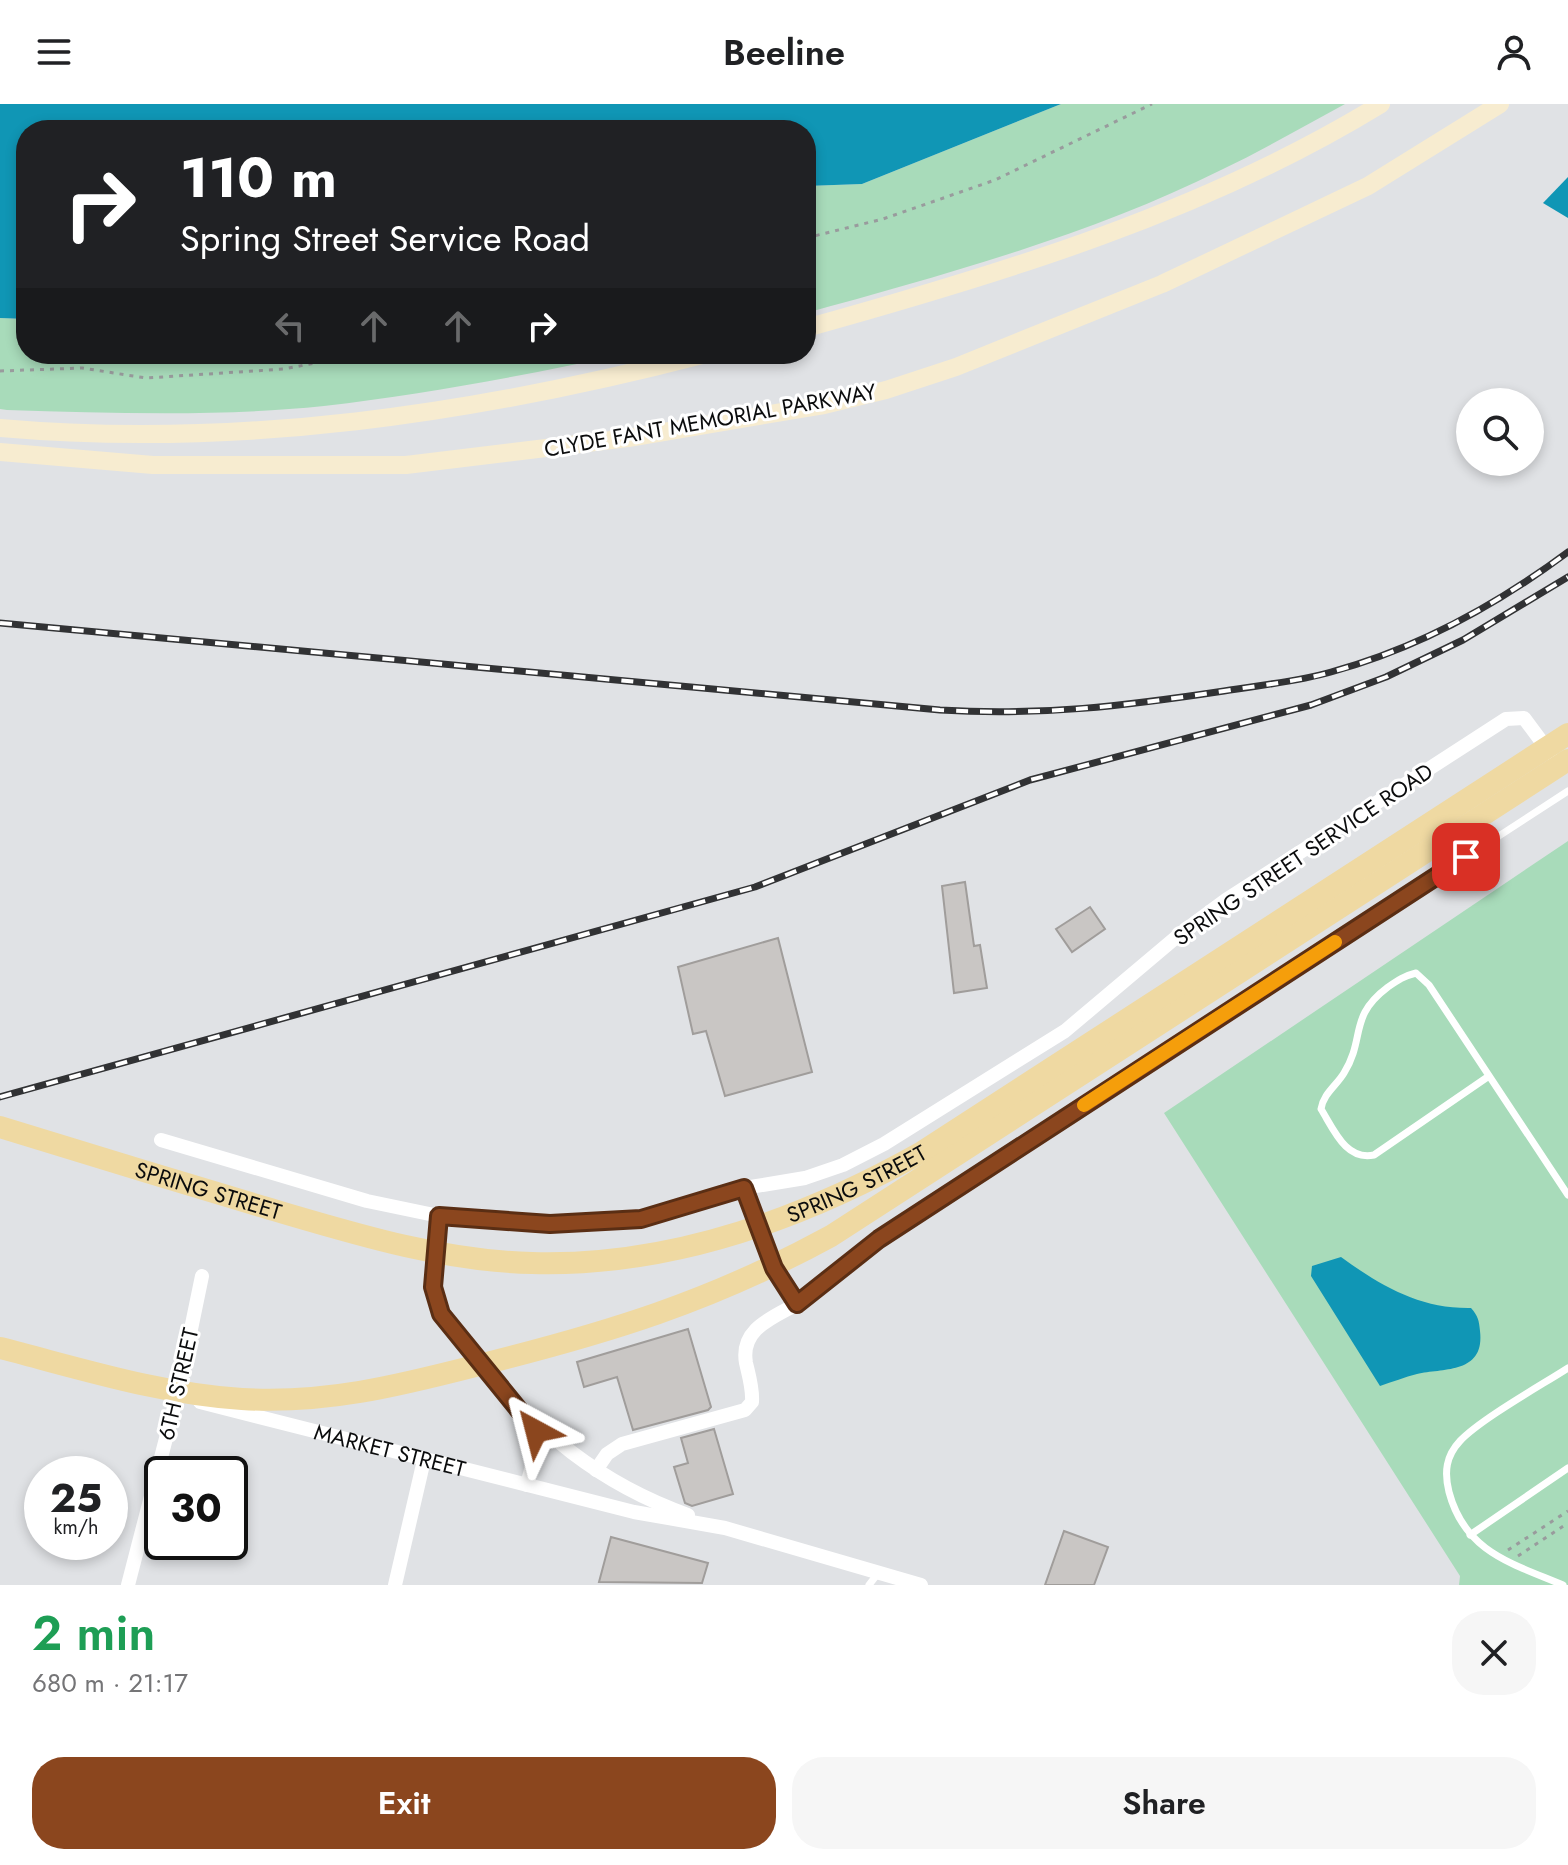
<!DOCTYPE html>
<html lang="en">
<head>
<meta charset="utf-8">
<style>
  body { margin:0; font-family:Jost,sans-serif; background:#f6f6f6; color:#202124; height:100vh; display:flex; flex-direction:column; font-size:30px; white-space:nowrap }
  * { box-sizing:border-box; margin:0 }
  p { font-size:26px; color:#757577 }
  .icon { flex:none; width:44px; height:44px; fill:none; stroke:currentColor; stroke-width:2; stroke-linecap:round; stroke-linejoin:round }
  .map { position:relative; height:1481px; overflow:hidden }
  .details { display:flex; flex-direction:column; background:#fff; flex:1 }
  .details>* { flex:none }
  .guide { position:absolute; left:16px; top:16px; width:800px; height:244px; border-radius:32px; box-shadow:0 4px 12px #0003; background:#202124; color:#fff; overflow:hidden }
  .tools { position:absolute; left:1456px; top:284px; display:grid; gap:16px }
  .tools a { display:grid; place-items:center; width:88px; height:88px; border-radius:50%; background:#fff; box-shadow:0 4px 12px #0003; font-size:40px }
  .speed { position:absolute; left:24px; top:1352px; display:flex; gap:16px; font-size:40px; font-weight:700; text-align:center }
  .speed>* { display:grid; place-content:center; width:104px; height:104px; border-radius:50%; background:#fff; box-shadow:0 4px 12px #0003; line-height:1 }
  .speed small { font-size:20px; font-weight:400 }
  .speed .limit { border:4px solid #111; border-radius:12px; background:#fff; color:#111 }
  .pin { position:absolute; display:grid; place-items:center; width:68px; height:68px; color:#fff; margin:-34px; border-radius:16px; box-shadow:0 4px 12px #0006 }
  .me { position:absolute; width:88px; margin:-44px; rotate:322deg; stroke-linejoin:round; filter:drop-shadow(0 0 6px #0008) }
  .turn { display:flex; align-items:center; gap:28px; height:168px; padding:0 32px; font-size:36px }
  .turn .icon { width:104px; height:104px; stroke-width:2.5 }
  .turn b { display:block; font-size:56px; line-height:68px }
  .lanes { display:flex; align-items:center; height:76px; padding:0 32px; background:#0003; justify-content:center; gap:40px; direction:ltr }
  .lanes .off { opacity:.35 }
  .round { display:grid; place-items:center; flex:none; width:84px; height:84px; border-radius:32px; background:#f6f6f6 }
  .head { display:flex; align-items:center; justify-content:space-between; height:136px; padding:0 32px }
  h1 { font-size:48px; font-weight:600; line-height:60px; color:#1e9e55 }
  .action { display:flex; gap:16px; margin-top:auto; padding:16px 32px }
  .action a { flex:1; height:92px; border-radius:32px; background:#8b461e; color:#fff; font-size:32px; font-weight:600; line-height:92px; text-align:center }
  .action a+a { background:#f6f6f6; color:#202124 }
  header { display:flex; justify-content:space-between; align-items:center; height:104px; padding:0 32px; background:#fff; font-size:36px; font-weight:600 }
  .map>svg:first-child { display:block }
</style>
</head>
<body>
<header><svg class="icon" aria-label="menu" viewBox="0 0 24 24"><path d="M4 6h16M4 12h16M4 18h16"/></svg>Beeline<svg class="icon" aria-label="person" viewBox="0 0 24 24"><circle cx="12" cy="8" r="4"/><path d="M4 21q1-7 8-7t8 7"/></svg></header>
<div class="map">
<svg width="1568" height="1481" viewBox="0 0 1568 1481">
  <rect width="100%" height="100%" fill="#e0e2e5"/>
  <g fill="#a8dbba">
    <path d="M1061 0H1345C1304 22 1263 46 1221 66 1093 130 944 171 806 209V82L862 80Z"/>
    <path d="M0 214 26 215V250H626C526 271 426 290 324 302 219 313 112 309 7 306L0 305Z"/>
    <path d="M1568 737V1481H1459L1460 1472 1164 1009Z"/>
  </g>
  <g fill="#1096b5">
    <path d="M0 0H1061L862 80 806 82V26H26V215L0 214Z"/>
    <path d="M1568 73V114L1543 99Z"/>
    <path d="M1341 1153C1381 1182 1420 1205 1471 1204 1478 1212 1479 1216 1480 1227 1485 1270 1444 1264 1417 1270 1405 1273 1392 1278 1380 1282L1311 1172 1312 1162Z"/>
  </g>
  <g fill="#c9c6c4" stroke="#a09d9b" stroke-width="2">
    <path d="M965 778 974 842 980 841 987 884 954 889 942 782Z"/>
    <path d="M1090 803 1105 825 1072 848 1056 825Z"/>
    <path d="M778 834 812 968 725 992 706 927 693 930 678 863Z"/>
    <path d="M688 1225 711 1303 708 1306 633 1326 617 1273 584 1283 577 1258Z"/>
    <path d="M714 1325 733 1390 692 1402 685 1399 674 1363 688 1359 681 1334Z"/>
    <path d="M1064 1427 1108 1443 1094 1481H1045Z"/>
    <path d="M611 1433 708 1459 702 1479 599 1478Z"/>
  </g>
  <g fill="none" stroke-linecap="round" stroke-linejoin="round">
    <g stroke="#999b9d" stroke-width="3" stroke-dasharray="4 6" stroke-linecap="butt">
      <path d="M806 134 883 115 995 76 1152 0"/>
      <path d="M0 267 82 264 146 274 284 265 361 250"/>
      <path d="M1508 1446 1568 1407"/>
      <path d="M1518 1452 1568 1419"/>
    </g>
    <g stroke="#fff" stroke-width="7">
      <path d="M1489 972 1374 1051C1346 1057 1334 1026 1321 1005 1323 990 1337 981 1344 969 1366 933 1348 913 1388 883 1398 876 1404 872 1416 869L1429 881 1568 1091"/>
      <path d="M797 1200 879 1135 1568 687"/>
      <path d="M1470 1431 1568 1364"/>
      <path d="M869 1481 879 1468"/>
      <path d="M1563 1481C1511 1459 1465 1448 1449 1388 1444 1368 1446 1352 1460 1337 1481 1315 1540 1282 1568 1264"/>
    </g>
    <g stroke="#fff" stroke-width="14">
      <path d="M161 1036 367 1097 439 1112 489 1117 550 1120 641 1115 744 1084 805 1074 843 1061 884 1040 1065 927 1180 830 1226 796 1506 615 1524 614 1550 649"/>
      <path d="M439 1112C437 1138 428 1172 436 1197 443 1221 462 1239 478 1257 539 1328 598 1379 688 1411"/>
      <path id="s1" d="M200 1298 634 1408 725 1424 921 1481"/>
      <path d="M596 1366 607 1350 622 1340 745 1306 752 1298C753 1285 749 1272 746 1259 740 1225 772 1214 797 1200L774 1164 744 1084"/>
      <path d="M527 1381 538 1339 532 1319"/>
      <path d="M128 1481 178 1288 202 1172"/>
      <path d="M395 1481 424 1356"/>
    </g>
    <g stroke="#f7ecd0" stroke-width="18">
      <path d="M806 224C1004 169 1205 108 1381 0"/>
      <path d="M0 324C239 345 475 310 706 250"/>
      <path d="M0 348 153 361H406L628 334 824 301 886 286 956 263 1162 180 1368 82 1500 0"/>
    </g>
    <g stroke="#efd9a2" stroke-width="22">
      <path id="s2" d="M0 1023C87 1050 173 1076 260 1102 349 1128 439 1157 532 1159 670 1163 803 1115 922 1048L1568 630"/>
      <path d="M0 1244C79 1264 160 1290 242 1295 324 1300 397 1282 475 1262 608 1229 710 1198 831 1132L1568 656"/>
    </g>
    <g stroke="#313234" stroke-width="7">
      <g id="rail">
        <path d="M0 519 940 606C1042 612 1124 602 1224 587 1260 581 1296 578 1331 568 1416 545 1498 500 1568 448"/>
        <path d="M0 993 755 783 1030 676 1311 601 1386 573 1463 536 1568 473"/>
      </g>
    </g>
    <use href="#rail" stroke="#fff" stroke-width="4" stroke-dasharray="12" stroke-linecap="butt"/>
  </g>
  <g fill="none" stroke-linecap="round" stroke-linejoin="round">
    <g stroke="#5a2e14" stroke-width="20">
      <path id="route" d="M536 1327 441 1210 433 1183 439 1112 550 1120 641 1115 744 1084 774 1164 797 1200 879 1135 1466 753"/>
    </g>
    <use href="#route" stroke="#8b461e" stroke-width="14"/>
    <path stroke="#f59e0b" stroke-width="14" d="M1084 1001 1335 838"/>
  </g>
  <g text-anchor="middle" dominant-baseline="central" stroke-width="6" stroke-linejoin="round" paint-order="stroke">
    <g font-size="22" fill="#0b0c0d" stroke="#fff">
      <text transform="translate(710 316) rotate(-10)">CLYDE FANT MEMORIAL PARKWAY</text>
      <text transform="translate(1303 750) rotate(-34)">SPRING STREET SERVICE ROAD</text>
      <text stroke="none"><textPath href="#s2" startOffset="888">SPRING STREET</textPath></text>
      <text stroke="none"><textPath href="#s2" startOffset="218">SPRING STREET</textPath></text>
      <text transform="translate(178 1280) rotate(-77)">6TH STREET</text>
      <text stroke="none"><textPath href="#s1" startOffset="196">MARKET STREET</textPath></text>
    </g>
  </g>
</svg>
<div class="tools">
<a><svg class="icon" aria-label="search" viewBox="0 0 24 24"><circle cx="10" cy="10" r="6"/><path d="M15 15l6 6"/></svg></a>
</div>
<div class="speed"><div>25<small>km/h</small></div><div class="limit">30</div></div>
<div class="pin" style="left:1466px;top:753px;background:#d93025"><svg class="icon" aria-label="arrive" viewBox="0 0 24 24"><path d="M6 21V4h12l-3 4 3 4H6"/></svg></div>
<svg class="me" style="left:536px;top:1327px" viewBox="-20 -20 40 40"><path d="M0-17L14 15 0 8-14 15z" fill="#8b461e" stroke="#fff" stroke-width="4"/></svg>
<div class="guide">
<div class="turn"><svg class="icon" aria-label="right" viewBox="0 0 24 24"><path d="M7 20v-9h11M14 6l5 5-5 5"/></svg><div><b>110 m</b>Spring Street Service Road</div></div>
<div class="lanes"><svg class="icon off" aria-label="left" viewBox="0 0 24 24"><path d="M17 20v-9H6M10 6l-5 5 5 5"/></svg><svg class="icon off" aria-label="ahead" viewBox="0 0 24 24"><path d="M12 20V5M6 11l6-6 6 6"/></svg><svg class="icon off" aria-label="ahead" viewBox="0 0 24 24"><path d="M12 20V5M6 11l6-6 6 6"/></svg><svg class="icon" aria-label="right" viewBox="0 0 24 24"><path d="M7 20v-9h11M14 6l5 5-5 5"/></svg></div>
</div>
</div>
<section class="details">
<div class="head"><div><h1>2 min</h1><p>680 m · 21:17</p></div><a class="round"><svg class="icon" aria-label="close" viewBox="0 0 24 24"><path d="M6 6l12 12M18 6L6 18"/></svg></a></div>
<div class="action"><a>Exit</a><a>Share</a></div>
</section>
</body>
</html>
